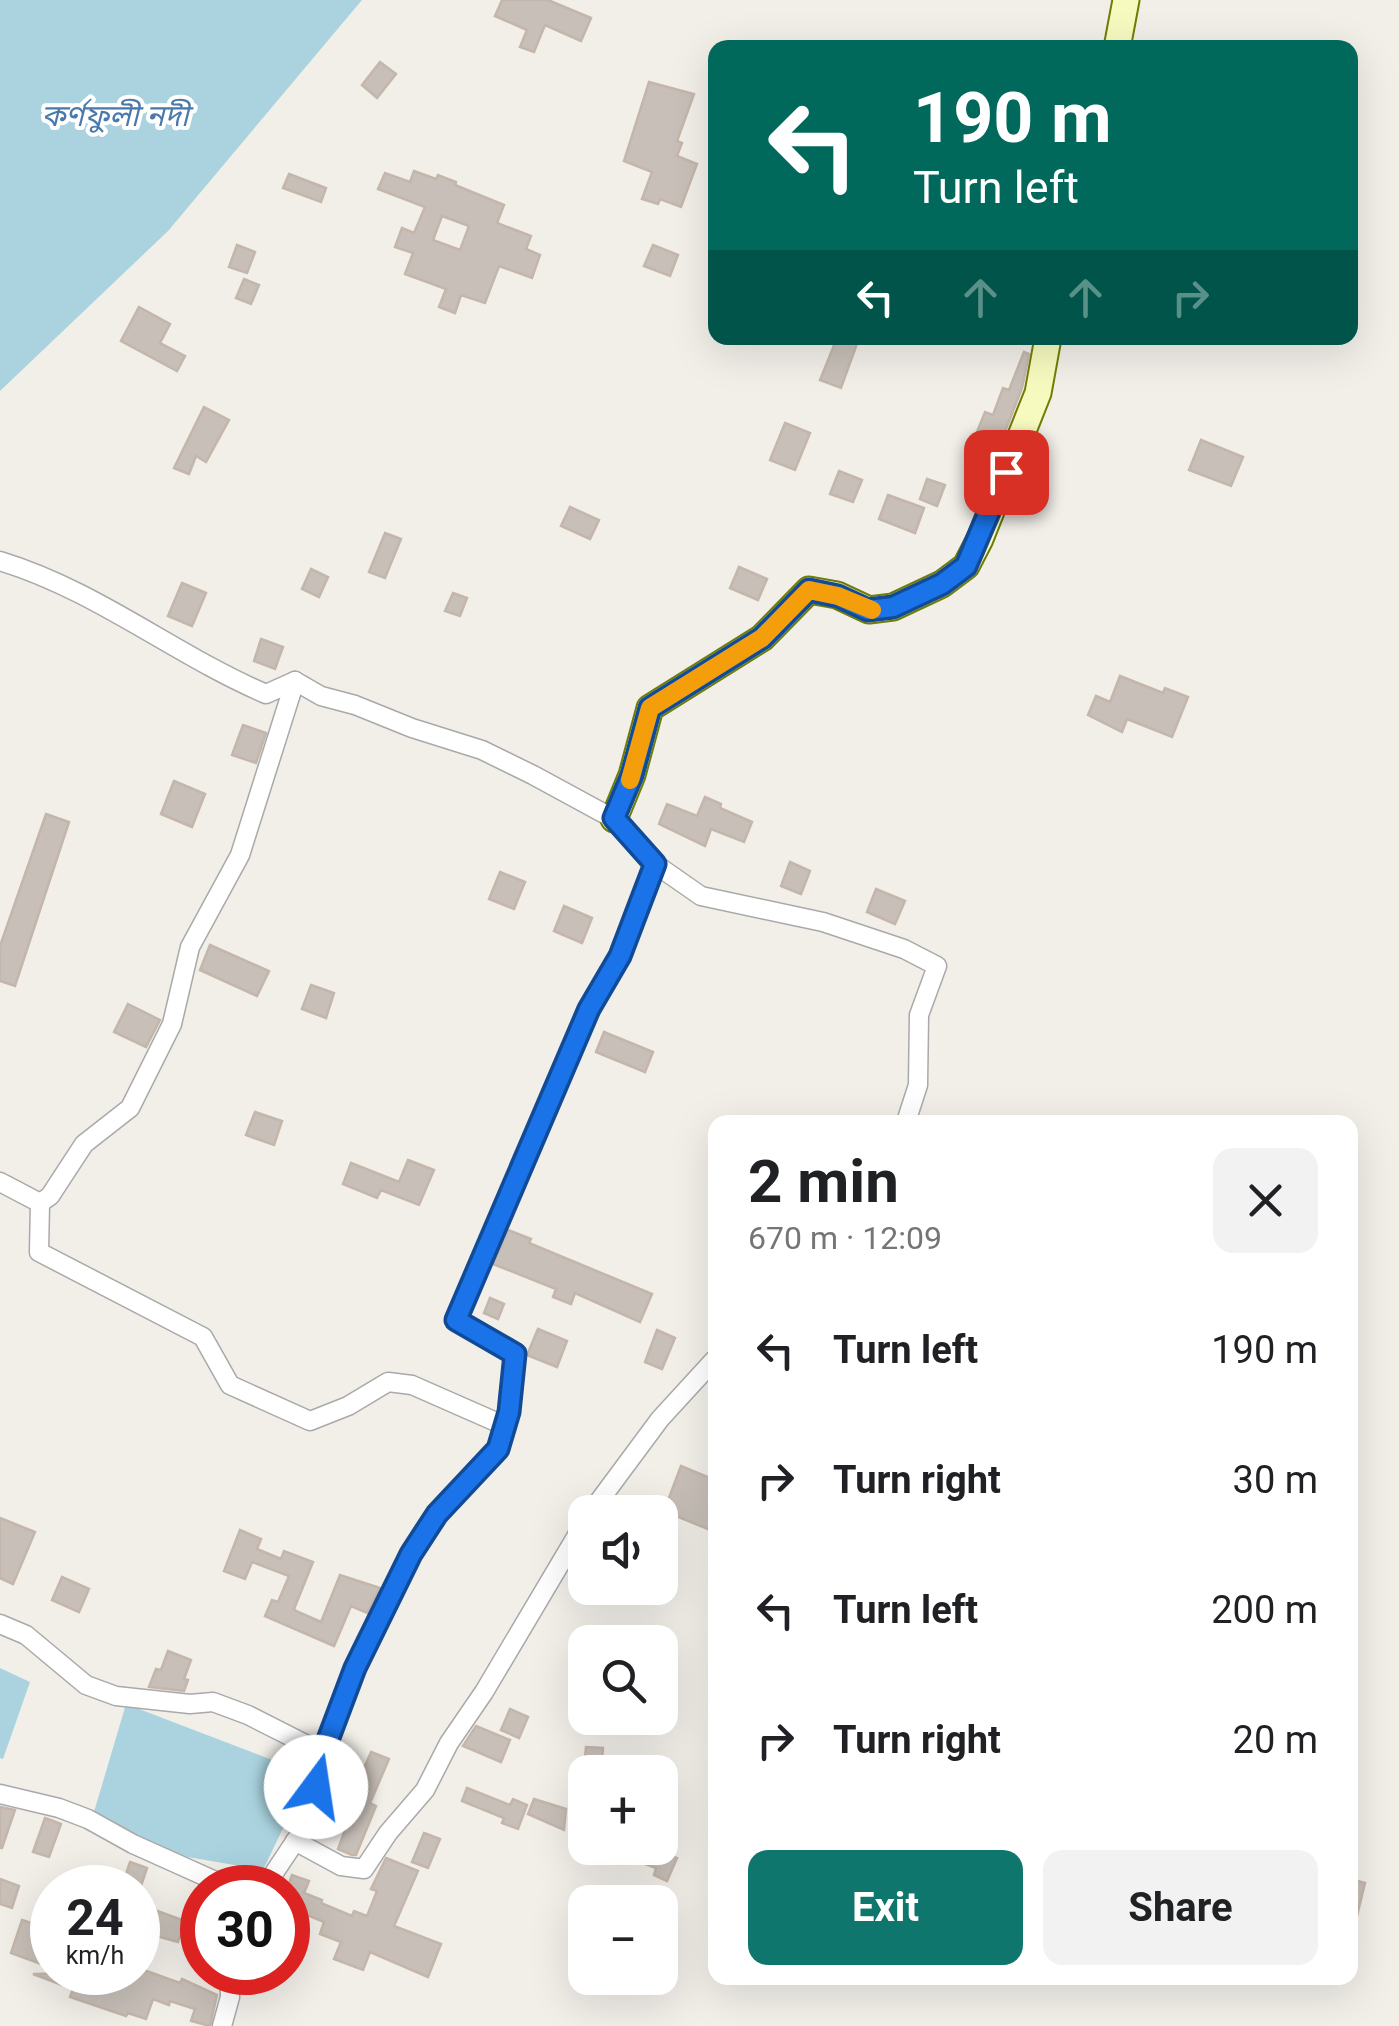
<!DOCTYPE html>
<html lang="en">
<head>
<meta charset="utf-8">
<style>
  body { margin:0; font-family:Roboto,"Noto Sans Bengali",sans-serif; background:#f2f2f2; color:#202124; height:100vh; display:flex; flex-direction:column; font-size:38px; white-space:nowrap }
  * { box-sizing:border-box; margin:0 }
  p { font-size:32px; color:#757577 }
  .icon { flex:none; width:55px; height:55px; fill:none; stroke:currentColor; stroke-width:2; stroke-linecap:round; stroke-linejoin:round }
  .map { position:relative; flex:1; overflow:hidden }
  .details { position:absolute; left:708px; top:1115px; width:650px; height:870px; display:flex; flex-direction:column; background:#fff; border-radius:20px; box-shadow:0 10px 40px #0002 }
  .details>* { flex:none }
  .banner { position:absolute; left:708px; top:40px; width:650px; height:305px; border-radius:20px; box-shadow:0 10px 40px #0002; background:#00695c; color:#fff; overflow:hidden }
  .controls { position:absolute; left:568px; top:1495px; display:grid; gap:20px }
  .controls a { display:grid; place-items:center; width:110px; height:110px; border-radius:20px; background:#fff; box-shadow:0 10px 40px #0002; font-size:50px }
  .speed { position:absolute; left:30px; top:1865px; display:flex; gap:20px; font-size:50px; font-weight:700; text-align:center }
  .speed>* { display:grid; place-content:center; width:130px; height:130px; border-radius:50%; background:#fff; box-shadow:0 10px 40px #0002; line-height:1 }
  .speed small { font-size:25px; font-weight:400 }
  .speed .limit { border:15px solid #d22; background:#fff; color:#111 }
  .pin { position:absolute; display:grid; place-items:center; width:85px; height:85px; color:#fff; margin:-42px; border-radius:20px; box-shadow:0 5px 15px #0006 }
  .me { position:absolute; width:110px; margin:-55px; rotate:14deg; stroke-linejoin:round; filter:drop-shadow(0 0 8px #0008) }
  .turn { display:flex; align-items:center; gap:35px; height:210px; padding:0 40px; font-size:45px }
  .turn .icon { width:130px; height:130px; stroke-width:2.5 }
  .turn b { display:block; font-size:70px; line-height:85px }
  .lanes { display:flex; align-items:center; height:95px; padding:0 40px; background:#0003; justify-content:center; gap:50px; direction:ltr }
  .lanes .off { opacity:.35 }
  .round { display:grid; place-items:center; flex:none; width:105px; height:105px; border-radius:20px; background:#f2f2f2 }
  .headline { display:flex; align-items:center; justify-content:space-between; height:170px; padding:0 40px }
  h1 { font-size:60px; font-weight:700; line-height:75px }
  .cta { display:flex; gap:20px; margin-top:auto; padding:20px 40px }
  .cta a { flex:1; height:115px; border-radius:20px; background:#0f766e; color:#fff; font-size:40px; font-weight:700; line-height:115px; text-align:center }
  .cta a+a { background:#f2f2f2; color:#202124 }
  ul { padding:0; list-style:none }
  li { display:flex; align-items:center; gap:30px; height:130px; padding:0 40px }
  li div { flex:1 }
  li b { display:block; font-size:38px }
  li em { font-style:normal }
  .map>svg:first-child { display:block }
</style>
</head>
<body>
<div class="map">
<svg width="1399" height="2026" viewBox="0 0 1399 2026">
  <rect width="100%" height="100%" fill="#f2efe9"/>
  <g fill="#aad3df">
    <path d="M0 0H362L168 231 0 391Z"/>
    <path d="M0 1668 30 1682 3 1759 0 1758Z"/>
    <path d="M126 1704 309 1774 263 1870 176 1855 94 1812Z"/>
  </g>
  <g fill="#c7bfb8" stroke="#c4b6ab" stroke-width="2.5" fill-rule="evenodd">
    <path d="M502 0H548L591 18 581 41 545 25 534 52 520 47 527 30 495 16Z"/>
    <path d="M380 62 396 74 377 98 362 85Z"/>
    <path d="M649 82 694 94 677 141 682 143 677 156 697 164 681 207 660 199 658 204 642 199 652 172 624 161Z"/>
    <path d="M414 171 436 179 438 175 456 182 455 185 504 205 497 223 531 236 526 249 540 255 532 278 499 266 485 303 461 295 455 313 439 307 446 289 405 274 413 253 395 247 402 228 414 233 425 207 378 189 385 173 410 182ZM442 216 469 226 460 250 433 240Z"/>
    <path d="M289 174 326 188 321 202 283 188Z"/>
    <path d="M237 245 255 252 247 273 229 267Z"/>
    <path d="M653 245 678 255 670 276 644 266Z"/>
    <path d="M244 279 259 285 251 304 236 298Z"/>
    <path d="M139 307 170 324 160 343 185 356 177 371 121 341Z"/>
    <path d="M837 338H859L841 388 820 380Z"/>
    <path d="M1024 352 1029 354 1022 388 988 475 976 470 989 437 977 432 985 412 993 415 1003 388 1009 390Z"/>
    <path d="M204 407 229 420 206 462 196 456 189 474 174 468Z"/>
    <path d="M785 423 810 433 795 470 770 460Z"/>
    <path d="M1201 440 1243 457 1231 486 1189 470Z"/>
    <path d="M839 471 862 480 853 502 830 494Z"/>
    <path d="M927 479 945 485 937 506 920 499Z"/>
    <path d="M888 495 924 508 915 533 879 519Z"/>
    <path d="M570 507 599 520 590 539 561 526Z"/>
    <path d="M385 533 401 539 385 578 369 572Z"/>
    <path d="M739 567 767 579 758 600 730 588Z"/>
    <path d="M311 569 328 577 319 597 302 589Z"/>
    <path d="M182 583 206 593 192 626 168 616Z"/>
    <path d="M453 593 467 598 460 616 445 611Z"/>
    <path d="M261 639 283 647 275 669 254 661Z"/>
    <path d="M1120 676 1163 693 1165 688 1188 697 1172 737 1127 719 1122 732 1088 715 1096 696 1110 702Z"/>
    <path d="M243 725 266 733 256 763 232 755Z"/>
    <path d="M174 781 205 794 192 827 161 814Z"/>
    <path d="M705 797 721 804 720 808 752 822 744 842 711 829 705 846 659 824 667 804 697 816Z"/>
    <path d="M46 814 69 822 15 986 0 981V946Z"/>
    <path d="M790 862 810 871 801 894 781 886Z"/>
    <path d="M500 872 525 882 514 909 489 899Z"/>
    <path d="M876 889 905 901 895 924 867 912Z"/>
    <path d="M564 906 592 918 582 943 554 931Z"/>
    <path d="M210 945 269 971 257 996 200 970Z"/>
    <path d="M311 985 334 993 326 1018 302 1009Z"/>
    <path d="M128 1004 160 1020 146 1047 114 1032Z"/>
    <path d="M604 1032 653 1052 645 1072 596 1052Z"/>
    <path d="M255 1112 282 1121 274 1145 246 1135Z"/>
    <path d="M408 1160 434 1170 419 1205 381 1190 377 1198 343 1184 351 1163 399 1182Z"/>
    <path d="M508 1230 531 1239 529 1243 652 1294 640 1322 575 1293 571 1304 553 1297 556 1289 493 1264Z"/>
    <path d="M490 1298 504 1304 498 1319 484 1313Z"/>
    <path d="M538 1329 567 1341 557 1367 527 1355Z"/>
    <path d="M657 1330 675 1338 662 1369 645 1362Z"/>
    <path d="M681 1466 715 1480V1532L664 1511Z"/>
    <path d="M0 1518 35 1532 13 1584 0 1578Z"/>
    <path d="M240 1530 261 1539 257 1549 281 1559 284 1551 313 1562 294 1609 296 1611 321 1622 340 1575 380 1588 367 1613 351 1606 334 1646 265 1616 272 1600 278 1602 289 1576 252 1562 245 1579 224 1571Z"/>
    <path d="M62 1577 89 1589 79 1612 52 1600Z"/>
    <path d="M168 1651 191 1660 184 1679 188 1680 184 1691 149 1687 156 1669 161 1670Z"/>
    <path d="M510 1709 528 1717 519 1738 501 1730Z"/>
    <path d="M476 1726 510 1740 501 1762 463 1746Z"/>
    <path d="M586 1747 603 1748 601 1770 584 1769Z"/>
    <path d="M371 1752 389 1759 370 1803 376 1806 356 1855H352L338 1849 348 1822 324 1808 335 1766 360 1777Z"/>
    <path d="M467 1788 510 1805 513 1799 527 1805 518 1829 502 1823 504 1818 462 1801Z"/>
    <path d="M534 1799 566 1809 564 1830 528 1814Z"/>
    <path d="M0 1807 15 1810 2 1848H0Z"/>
    <path d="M45 1818 61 1824 49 1857 33 1852Z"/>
    <path d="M424 1833 440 1839 428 1868 412 1862Z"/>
    <path d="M645 1848 677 1858 667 1881 654 1875 656 1868 640 1862Z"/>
    <path d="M386 1858 418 1871 394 1926 441 1944 428 1977 370 1952 363 1970 334 1959 341 1942 320 1934 324 1922 288 1907V1886L292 1875 309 1881 304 1893 322 1900 321 1903 352 1916 354 1911 367 1916 377 1891 371 1889Z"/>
    <path d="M130 1862 147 1868 141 1886 124 1880Z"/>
    <path d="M0 1879 19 1886 12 1908 0 1904Z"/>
    <path d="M1350 1879 1365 1883 1355 1924H1350Z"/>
    <path d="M138 1904 185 1921 178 1942 138 1931Z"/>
    <path d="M22 1920 52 1930V1968L11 1953Z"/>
    <path d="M138 1968 180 1983 182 1979 217 1995 210 2026 191 2021 195 2009 170 2001 169 2005 153 1999 146 2019 128 2013 126 2016 70 1997 73 1989 33 1974 138 1972Z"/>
  </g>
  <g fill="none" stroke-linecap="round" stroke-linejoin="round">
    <g stroke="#a9a9a9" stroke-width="21">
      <g id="street">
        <path d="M0 561C96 590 175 655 266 694L295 681"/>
        <path d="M0 1182 40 1203 39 1252 203 1337 230 1385 310 1421 348 1406 388 1382 412 1385 503 1425 498 1449 437 1514 411 1554 366 1643 345 1694 323 1753 308 1822 264 1888"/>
        <path d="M40 1203 50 1196 84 1144 130 1108 172 1024 190 947 240 855 295 681 321 696 355 705 412 728 482 750 533 775 614 819 655 864 701 896 823 922 904 949 937 966 919 1015 918 1085 906 1122"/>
        <path d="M503 1425 509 1412 515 1354 456 1319 589 1009 620 956 655 864"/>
        <path d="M591 1512 660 1419 715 1359"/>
        <path d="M0 1624 26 1635 86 1685 116 1696 190 1704 213 1702 248 1715 323 1753"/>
        <path d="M0 1794 59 1808 88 1819 133 1844 231 1888"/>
        <path d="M295 1841 341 1866 364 1869 388 1833 425 1790 449 1743 484 1692 585 1522"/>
        <path d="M222 2026 230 1997 229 1972"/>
      </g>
    </g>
    <g stroke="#707d05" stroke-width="29">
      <g id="secondary">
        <path d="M1117 48 1126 0"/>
        <path d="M614 819 632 775 650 708 762 638 809 590 837 595 869 610 893 607 942 584 966 566 980 539 1038 393 1048 338"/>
      </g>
    </g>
    <use href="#street" stroke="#fff" stroke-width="18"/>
    <use href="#secondary" stroke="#f7fabf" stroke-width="25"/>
  </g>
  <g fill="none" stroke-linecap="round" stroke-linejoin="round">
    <g stroke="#114b97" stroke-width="25">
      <path id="route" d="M316 1787 323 1753 355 1668 411 1554 437 1514 498 1449 509 1412 515 1354 456 1320 589 1009 620 956 655 864 614 818 632 775 650 708 762 638 809 590 838 596 868 610 893 607 942 584 966 566 1006 472"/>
    </g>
    <use href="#route" stroke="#1a73e8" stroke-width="18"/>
    <path stroke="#f59e0b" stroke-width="18" d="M630 780 650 708 762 638 809 590 838 596 872 610"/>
  </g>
  <g text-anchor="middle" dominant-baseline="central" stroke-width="8" stroke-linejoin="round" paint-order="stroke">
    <g font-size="30" font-style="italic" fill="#4a7aab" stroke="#fff">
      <text x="115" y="115">কর্ণফুলী নদী</text>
    </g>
  </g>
</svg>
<div class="controls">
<a><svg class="icon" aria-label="sound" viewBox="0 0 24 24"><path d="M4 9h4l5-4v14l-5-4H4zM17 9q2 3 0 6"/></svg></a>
<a><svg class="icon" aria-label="search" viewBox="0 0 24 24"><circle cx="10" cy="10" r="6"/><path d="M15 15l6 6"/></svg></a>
<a>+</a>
<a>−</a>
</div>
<div class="speed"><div>24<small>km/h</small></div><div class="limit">30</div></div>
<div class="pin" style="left:1006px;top:472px;background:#d93025"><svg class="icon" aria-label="arrive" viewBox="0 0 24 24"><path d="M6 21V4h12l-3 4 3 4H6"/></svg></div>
<svg class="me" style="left:316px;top:1787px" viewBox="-20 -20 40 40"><circle r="19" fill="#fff"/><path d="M0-13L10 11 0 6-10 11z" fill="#1a73e8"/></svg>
<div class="banner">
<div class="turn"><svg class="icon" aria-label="left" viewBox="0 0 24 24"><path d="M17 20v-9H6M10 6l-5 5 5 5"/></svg><div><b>190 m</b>Turn left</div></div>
<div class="lanes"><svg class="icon" aria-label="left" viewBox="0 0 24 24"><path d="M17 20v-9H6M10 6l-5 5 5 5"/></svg><svg class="icon off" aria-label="ahead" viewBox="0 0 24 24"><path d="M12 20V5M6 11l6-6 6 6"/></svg><svg class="icon off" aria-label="ahead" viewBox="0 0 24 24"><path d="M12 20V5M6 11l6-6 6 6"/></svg><svg class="icon off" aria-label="right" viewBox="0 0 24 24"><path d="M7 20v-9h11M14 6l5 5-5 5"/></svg></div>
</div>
<section class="details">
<div class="headline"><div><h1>2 min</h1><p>670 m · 12:09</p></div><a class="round"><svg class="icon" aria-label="close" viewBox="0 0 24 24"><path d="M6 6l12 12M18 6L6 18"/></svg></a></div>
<ul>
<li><svg class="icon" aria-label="left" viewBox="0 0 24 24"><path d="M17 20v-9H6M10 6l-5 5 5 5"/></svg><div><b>Turn left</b></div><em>190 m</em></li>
<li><svg class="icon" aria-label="right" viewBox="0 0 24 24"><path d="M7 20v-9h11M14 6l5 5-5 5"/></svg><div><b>Turn right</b></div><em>30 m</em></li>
<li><svg class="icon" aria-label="left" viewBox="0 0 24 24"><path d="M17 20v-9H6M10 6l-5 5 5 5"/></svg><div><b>Turn left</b></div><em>200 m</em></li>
<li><svg class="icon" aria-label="right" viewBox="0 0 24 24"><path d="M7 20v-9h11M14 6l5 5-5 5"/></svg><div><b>Turn right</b></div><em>20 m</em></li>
</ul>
<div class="cta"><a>Exit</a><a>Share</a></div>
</section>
</div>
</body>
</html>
